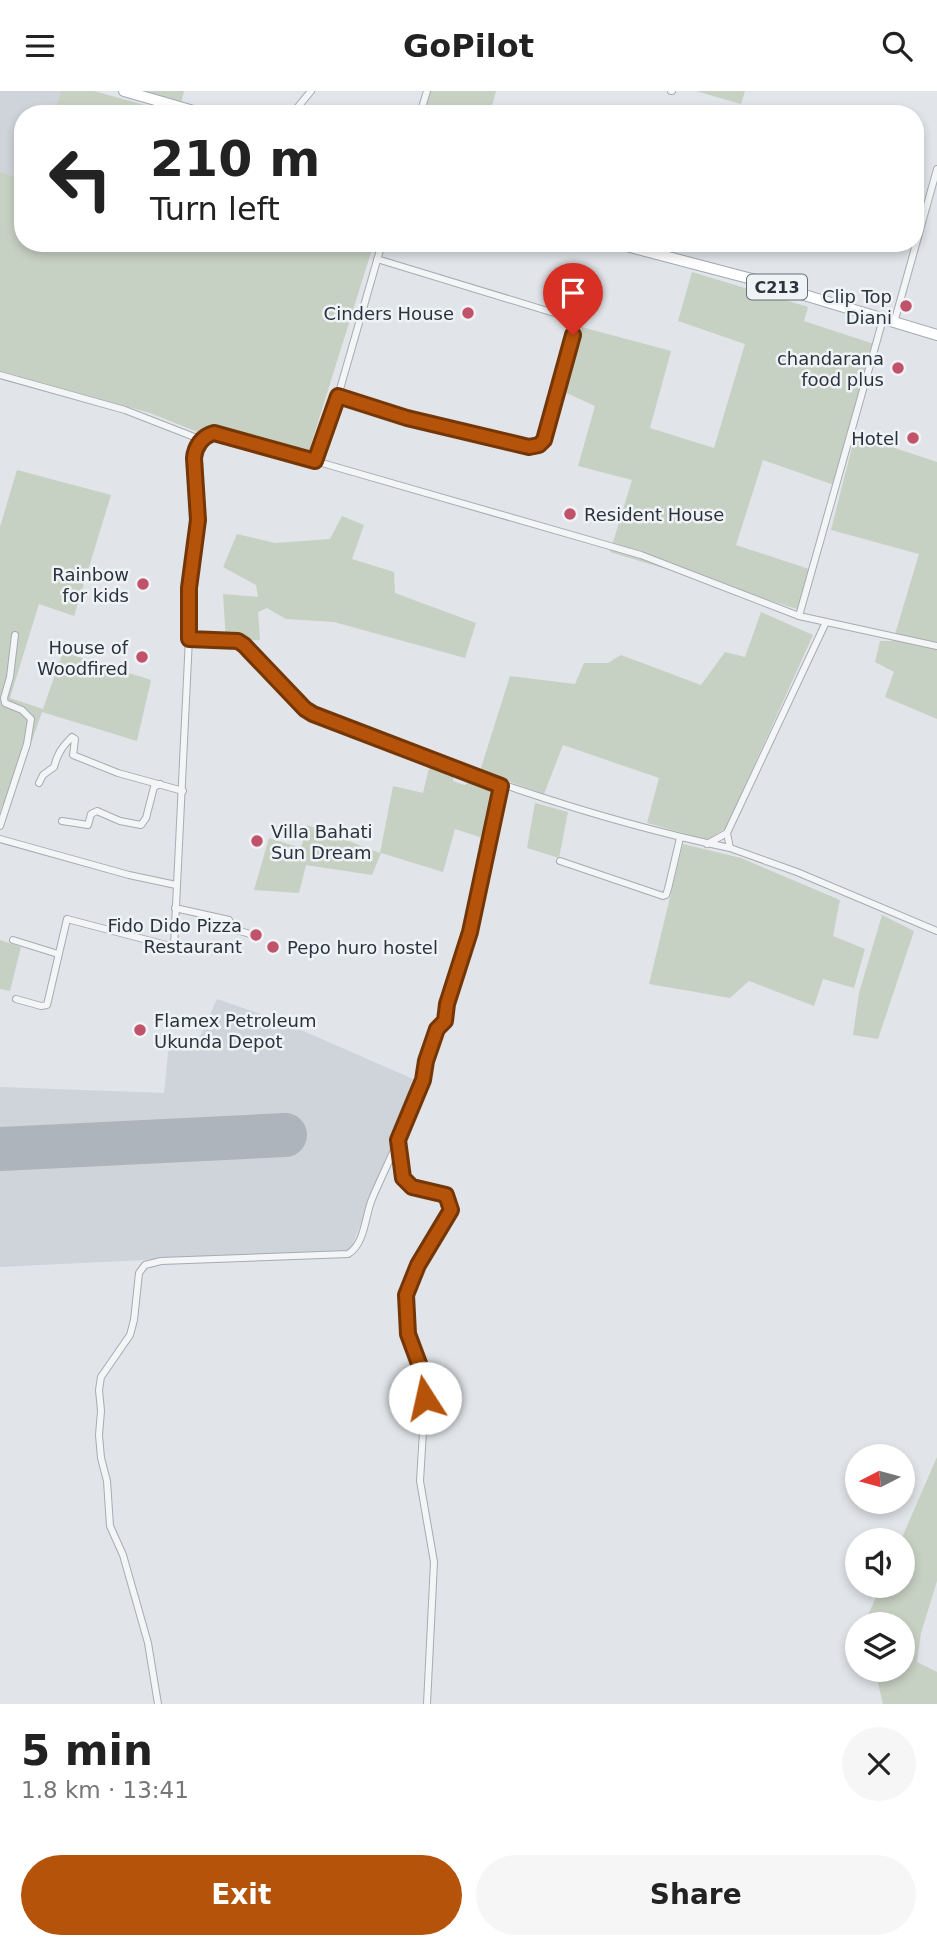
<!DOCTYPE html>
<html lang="en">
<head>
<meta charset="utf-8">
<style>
  body { margin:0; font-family:"DejaVu Sans",sans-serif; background:#f6f6f6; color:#222; height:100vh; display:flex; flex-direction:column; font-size:26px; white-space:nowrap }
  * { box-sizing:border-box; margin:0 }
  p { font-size:23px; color:#767676 }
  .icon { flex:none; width:38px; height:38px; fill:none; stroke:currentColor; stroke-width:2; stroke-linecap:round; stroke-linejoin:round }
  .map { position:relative; height:1613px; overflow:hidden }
  .side { display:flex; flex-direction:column; background:#fff; flex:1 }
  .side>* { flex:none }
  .top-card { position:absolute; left:14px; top:14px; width:910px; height:147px; border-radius:28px; box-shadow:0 4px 10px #0003; background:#fff; color:#222; overflow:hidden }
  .needle { width:46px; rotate:264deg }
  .fabs { position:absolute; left:845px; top:1353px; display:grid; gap:14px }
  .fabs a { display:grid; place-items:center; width:70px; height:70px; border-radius:50%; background:#fff; box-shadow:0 4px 10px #0003; font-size:35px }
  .pin { position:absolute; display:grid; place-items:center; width:60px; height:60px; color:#fff; margin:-72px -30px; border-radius:50% 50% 50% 0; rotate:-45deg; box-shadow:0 0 7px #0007 }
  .pin .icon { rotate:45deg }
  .me { position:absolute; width:77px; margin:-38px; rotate:350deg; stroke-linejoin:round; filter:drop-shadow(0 0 5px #0008) }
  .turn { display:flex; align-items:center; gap:24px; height:147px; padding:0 21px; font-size:32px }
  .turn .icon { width:91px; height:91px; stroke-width:2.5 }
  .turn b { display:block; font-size:49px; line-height:60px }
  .round { display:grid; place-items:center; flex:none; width:74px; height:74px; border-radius:37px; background:#f6f6f6 }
  .overview { display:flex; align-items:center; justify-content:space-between; height:119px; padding:0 21px }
  h1 { font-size:42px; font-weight:700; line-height:52px }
  .button { display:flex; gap:14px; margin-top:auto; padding:14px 21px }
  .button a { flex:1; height:80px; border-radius:42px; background:#b45309; color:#fff; font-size:28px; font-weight:700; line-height:80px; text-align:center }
  .button a+a { background:#f6f6f6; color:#222 }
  header { display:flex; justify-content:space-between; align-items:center; height:91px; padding:0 21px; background:#fff; font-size:32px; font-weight:700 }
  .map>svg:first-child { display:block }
</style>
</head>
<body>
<header><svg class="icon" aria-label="menu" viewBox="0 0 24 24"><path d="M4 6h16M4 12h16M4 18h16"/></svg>GoPilot<svg class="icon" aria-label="search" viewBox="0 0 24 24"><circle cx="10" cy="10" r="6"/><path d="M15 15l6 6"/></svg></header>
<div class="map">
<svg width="937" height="1613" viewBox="0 0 937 1613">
  <rect width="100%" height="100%" fill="#e1e4e8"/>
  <g fill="#cfd3da">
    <path d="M0 0H61L53 23H23V88L0 81Z"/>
    <path d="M217 908 278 929 420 991 350 1159 0 1176V996L164 1002 169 953H197Z"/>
  </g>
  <g fill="#c7d1c3">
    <path d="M61 0H94L177 23H53Z"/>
    <path d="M143 0H184L181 13Z"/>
    <path d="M430 0H496L490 23H424Z"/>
    <path d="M696 0H745L741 13Z"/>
    <path d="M0 81 23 88V152H168L191 157 193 152H374L308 363 218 338 200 342 150 322 0 280Z"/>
    <path d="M692 181 808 216 804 230 874 253 834 394 763 369 736 454 809 478 797 518 610 461 632 389 578 375 595 315 558 298 574 234 671 260 650 337 714 357 745 253 678 230Z"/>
    <path d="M855 344 937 371V628L885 606 894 581 875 571 880 550H893L919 463 831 439Z"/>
    <path d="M17 379 111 404 74 525 39 513 10 607 43 618 63 561 151 589 137 650 42 621 11 710 3 713 0 721V436Z"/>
    <path d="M342 425 364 434 352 468 394 481 395 502 476 532 465 567 334 531 286 528 267 517 258 521 260 549 226 550 223 503 258 506 256 494 223 476 237 443 275 452 330 448Z"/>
    <path d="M761 521 813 544 726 737 707 749 647 732 659 687 563 654 544 703 480 680 510 585 575 593 584 572H608L621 564 701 594 725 561 745 566Z"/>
    <path d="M429 677 453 684V690L464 694 470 691 494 699 486 748 455 738 443 781 381 762 372 784 306 774 299 802 254 799 269 747 301 757 307 734 380 762 393 695 423 702Z"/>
    <path d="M535 712 568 721 559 767 527 757Z"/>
    <path d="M683 753 741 767 840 809 833 845 865 858 854 897 823 888 814 915 749 890 730 907 649 893Z"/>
    <path d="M882 824 914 840 878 948 853 944 859 902Z"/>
    <path d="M0 849 21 856 10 900 0 898Z"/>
    <path d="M937 1366V1490L921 1542 917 1571 937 1581V1613H883L875 1579 903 1578V1533H864L881 1495 903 1494V1449H901Z"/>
  </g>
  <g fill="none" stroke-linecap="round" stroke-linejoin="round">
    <path stroke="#aeb4bc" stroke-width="44" d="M0 1058 285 1044"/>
    <g stroke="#a7abb2" stroke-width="8">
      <g id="street">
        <path d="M671 0H672"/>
        <path d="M292 23 311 0"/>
        <path d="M420 23 427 0"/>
        <path d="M894 232 937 78"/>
        <path d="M0 284 125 319 202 349"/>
        <path d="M338 305 407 326 529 356 539 354 544 349 573 244 570 232 564 225 377 168"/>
        <path d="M315 370 641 464 799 525 937 555"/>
        <path d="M799 525 883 228"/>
        <path d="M826 531 727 742 730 757 797 781 937 840"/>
        <path d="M189 547 231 549 244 554 305 618 312 623C450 676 585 727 730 757"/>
        <path d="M39 692 43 684 54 676C58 662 61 657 72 646L75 648 73 664 118 682 183 700"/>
        <path d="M62 730 88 734 91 723 97 720 120 730 141 734 146 727 154 696 160 693"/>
        <path d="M0 735 27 653 31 628 22 619 5 612 4 607 10 586 15 544"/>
        <path d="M0 748 129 784 176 794"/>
        <path d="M707 753 727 742"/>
        <path d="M560 770 663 805 666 804 668 798 680 747"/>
        <path d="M175 817 229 829 233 838 250 843"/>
        <path d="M13 849 58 863"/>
        <path d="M16 908 41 915 47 914 67 828 174 856 189 547 190 481 198 429 194 367 195 360 202 349 209 343H218L315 370 338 305 382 152"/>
        <path d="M158 1613 148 1552 123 1464 110 1435 107 1390 101 1367 99 1344 101 1320 99 1299 101 1286 130 1244 134 1229 139 1182 145 1174 161 1170 348 1163C365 1153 365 1125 372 1108 380 1089 389 1071 397 1052"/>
        <path d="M427 1613 434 1471 420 1390 425 1307 421 1278 408 1243 406 1204 418 1174 451 1119 446 1104 412 1095 403 1087 398 1049 423 990 426 970 437 938 445 930 447 913 470 841 501 695"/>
      </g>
    </g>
    <g stroke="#a1a9b3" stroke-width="12">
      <g id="primary">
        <path d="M124 0 204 23"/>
        <path d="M615 152 748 187 937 244"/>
      </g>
    </g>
    <use href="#street" stroke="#f3f5f7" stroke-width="6"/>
    <use href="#primary" stroke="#fff" stroke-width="10"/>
  </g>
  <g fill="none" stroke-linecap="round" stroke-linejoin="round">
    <g stroke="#753606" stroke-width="18">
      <path id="route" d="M425 1307 421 1278 408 1243 406 1204 418 1174 451 1119 446 1104 412 1096 403 1087 398 1049 423 989 426 970 437 938 445 930 447 913 470 841 501 695 313 623 305 618 244 554 238 550 189 548V497L198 429 194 367C195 356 202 345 214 342L315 370 338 305 407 327 529 356 539 354 544 349 573 244"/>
    </g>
    <use href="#route" stroke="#b45309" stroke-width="12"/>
  </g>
  <g fill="#c0536a" stroke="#f0f3f6" stroke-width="2.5">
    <circle cx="906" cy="215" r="7"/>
    <circle cx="468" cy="222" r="7"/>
    <circle cx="898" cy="277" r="7"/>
    <circle cx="913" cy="347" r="7"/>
    <circle cx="570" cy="423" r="7"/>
    <circle cx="143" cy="493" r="7"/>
    <circle cx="142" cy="566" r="7"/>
    <circle cx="257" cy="750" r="7"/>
    <circle cx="256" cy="844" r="7"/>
    <circle cx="273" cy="856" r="7"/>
    <circle cx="140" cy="939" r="7"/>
  </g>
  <g text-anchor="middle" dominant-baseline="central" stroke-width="5" stroke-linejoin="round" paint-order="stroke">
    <rect fill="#f0f3f6" stroke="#666d75" stroke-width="2" x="747" y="183.5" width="60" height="25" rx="5"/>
    <g font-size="16" font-weight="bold" fill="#2b333e">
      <text x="777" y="196">C213</text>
    </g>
    <g font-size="18" fill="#2b333e" stroke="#f0f3f6" text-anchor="end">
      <text x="892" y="205">Clip Top<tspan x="892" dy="21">Diani</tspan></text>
      <text x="454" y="222">Cinders House</text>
      <text x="884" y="267">chandarana<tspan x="884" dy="21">food plus</tspan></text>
      <text x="899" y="347">Hotel</text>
      <text x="584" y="423" text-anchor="start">Resident House</text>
      <text x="129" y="483">Rainbow<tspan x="129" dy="21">for kids</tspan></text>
      <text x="128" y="556">House of<tspan x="128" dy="21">Woodfired</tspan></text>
      <text x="271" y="740" text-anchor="start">Villa Bahati<tspan x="271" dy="21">Sun Dream</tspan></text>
      <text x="242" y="834">Fido Dido Pizza<tspan x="242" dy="21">Restaurant</tspan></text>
      <text x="287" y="856" text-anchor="start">Pepo huro hostel</text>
      <text x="154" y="929" text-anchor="start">Flamex Petroleum<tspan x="154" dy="21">Ukunda Depot</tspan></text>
    </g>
  </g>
</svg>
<div class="fabs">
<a><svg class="needle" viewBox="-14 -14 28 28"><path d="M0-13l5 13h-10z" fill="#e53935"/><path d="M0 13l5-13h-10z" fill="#767676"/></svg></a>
<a><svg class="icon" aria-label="sound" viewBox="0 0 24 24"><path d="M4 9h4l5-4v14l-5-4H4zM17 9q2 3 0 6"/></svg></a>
<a><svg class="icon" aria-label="layers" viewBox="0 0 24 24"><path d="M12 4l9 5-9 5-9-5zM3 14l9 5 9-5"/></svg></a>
</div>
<div class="pin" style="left:573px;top:244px;background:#d93025"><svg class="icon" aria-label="arrive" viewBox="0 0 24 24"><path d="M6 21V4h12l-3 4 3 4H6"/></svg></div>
<svg class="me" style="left:425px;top:1307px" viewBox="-20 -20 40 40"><circle r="19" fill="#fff"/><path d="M0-13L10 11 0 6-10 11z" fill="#b45309"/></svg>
<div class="top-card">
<div class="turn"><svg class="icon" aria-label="left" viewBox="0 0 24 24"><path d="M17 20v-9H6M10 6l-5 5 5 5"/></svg><div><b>210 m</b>Turn left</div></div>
</div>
</div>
<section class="side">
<div class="overview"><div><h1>5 min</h1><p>1.8 km · 13:41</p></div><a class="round"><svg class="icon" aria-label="close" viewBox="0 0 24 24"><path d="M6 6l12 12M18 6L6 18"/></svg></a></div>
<div class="button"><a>Exit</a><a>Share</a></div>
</section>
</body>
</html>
